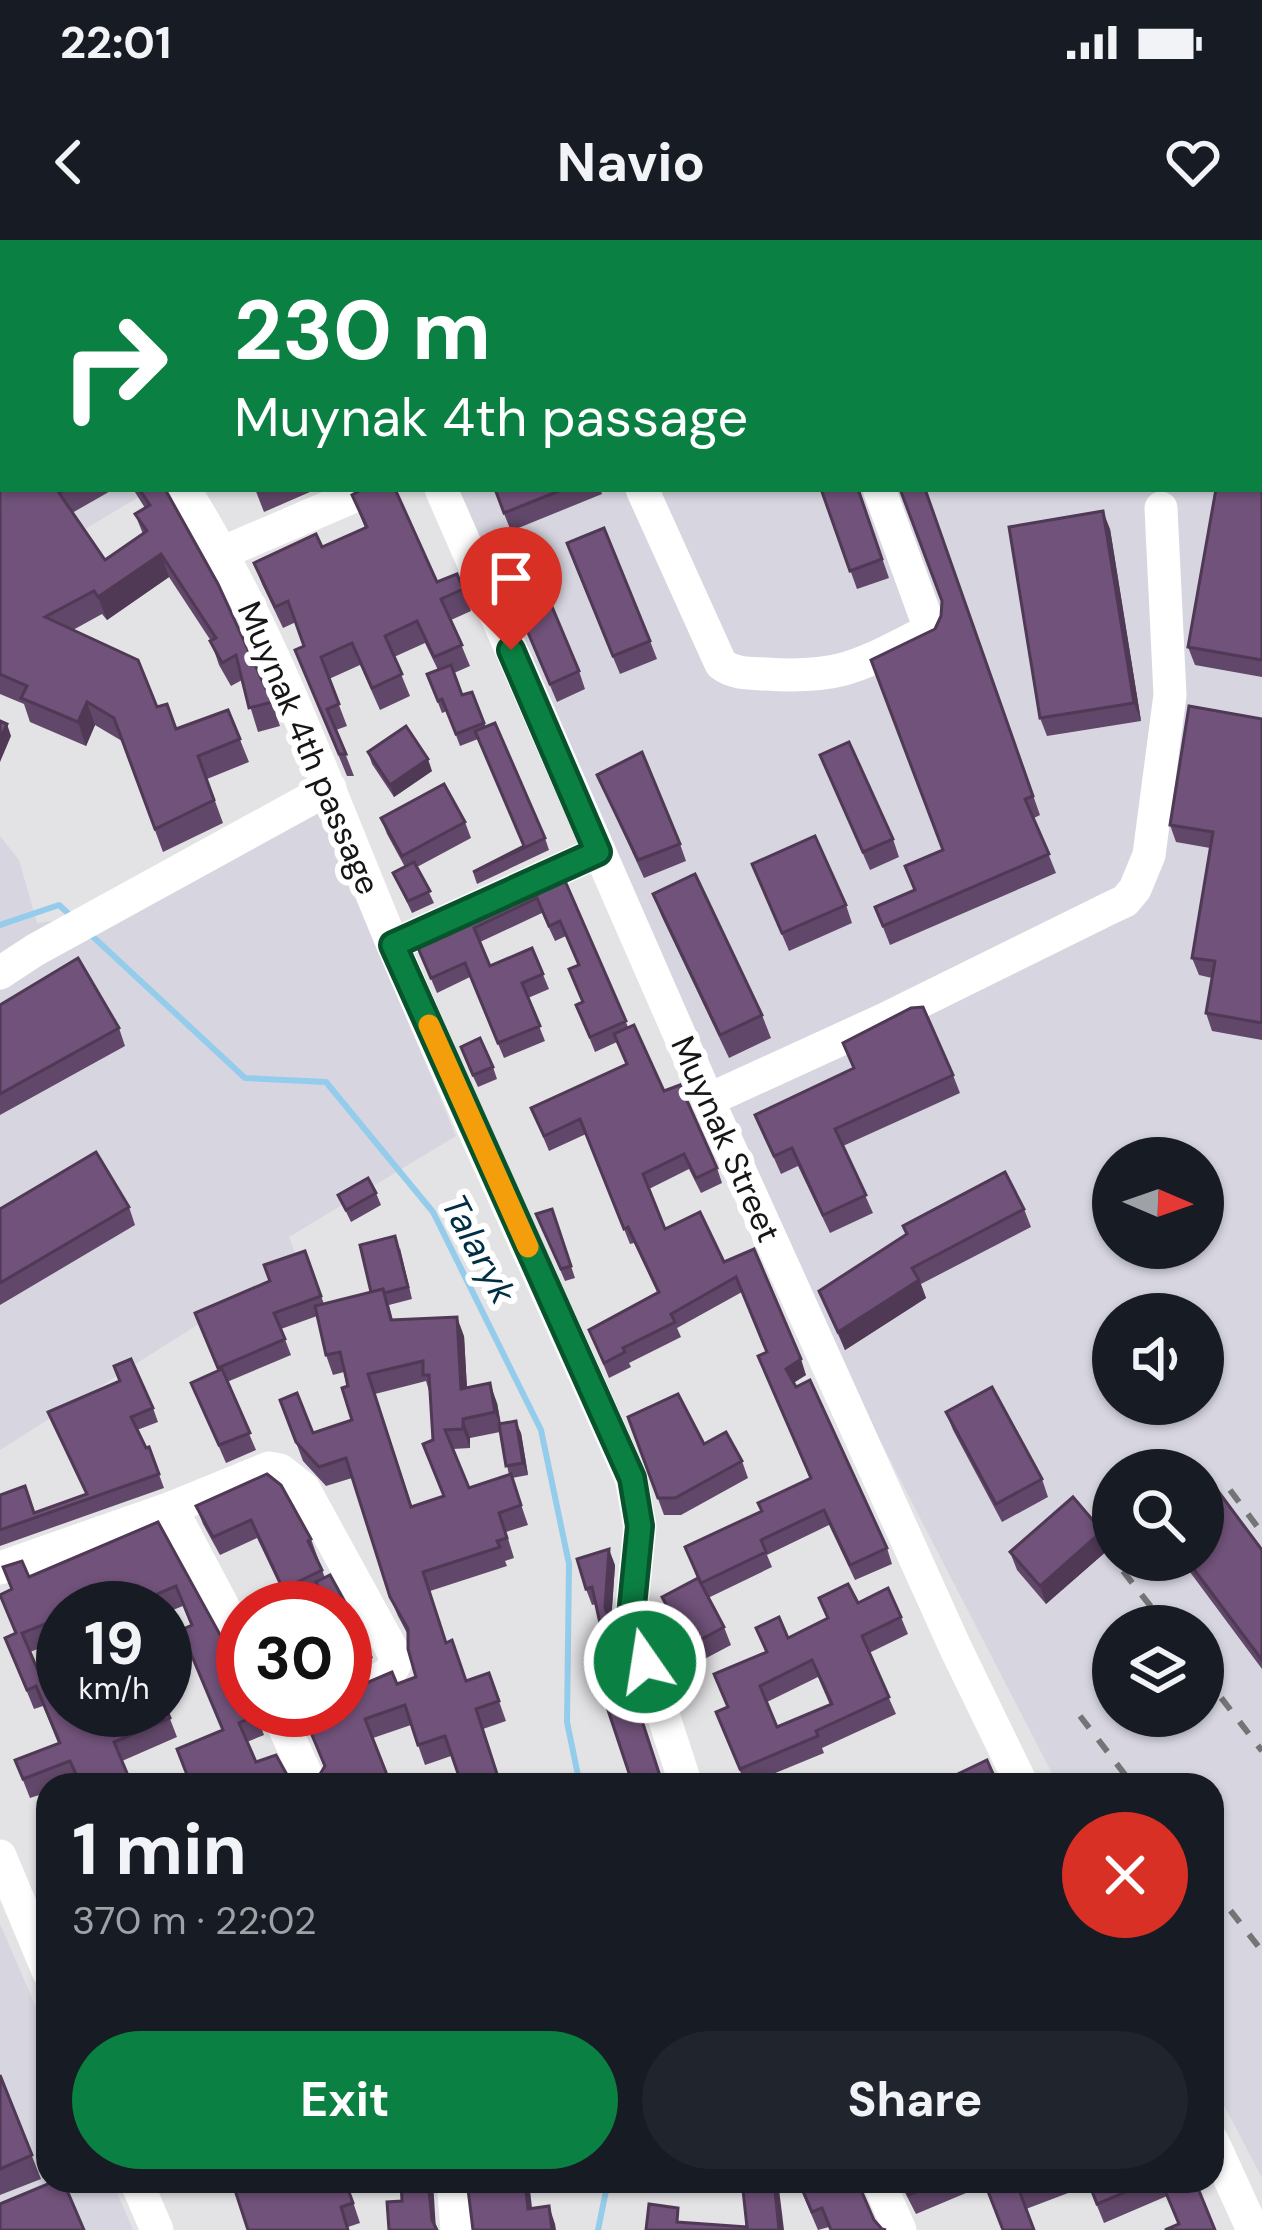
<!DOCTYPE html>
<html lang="en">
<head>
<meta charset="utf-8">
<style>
  body { margin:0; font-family:"DM Sans",sans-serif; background:#20242c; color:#f1f3f6; height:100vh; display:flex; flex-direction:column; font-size:45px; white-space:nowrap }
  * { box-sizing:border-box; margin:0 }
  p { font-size:39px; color:#9ea1a6 }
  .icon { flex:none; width:66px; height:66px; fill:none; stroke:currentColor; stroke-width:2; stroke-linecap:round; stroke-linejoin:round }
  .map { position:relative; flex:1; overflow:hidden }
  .details { position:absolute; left:36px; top:1533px; width:1188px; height:420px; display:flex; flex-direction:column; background:#171b24; border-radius:36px; box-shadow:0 3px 9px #0004 }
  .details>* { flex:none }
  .top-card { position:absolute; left:0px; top:0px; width:1263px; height:252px; box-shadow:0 3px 9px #0004; background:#0b8043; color:#fff; overflow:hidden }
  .needle { width:78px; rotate:92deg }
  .fabs { position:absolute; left:1092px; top:897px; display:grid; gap:24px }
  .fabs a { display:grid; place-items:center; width:132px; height:132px; border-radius:50%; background:#171b24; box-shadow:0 3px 9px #0004; font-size:60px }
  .speed { position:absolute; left:36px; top:1341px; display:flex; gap:24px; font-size:60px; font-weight:700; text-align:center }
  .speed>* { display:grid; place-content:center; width:156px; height:156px; border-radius:50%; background:#171b24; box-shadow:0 3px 9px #0004; line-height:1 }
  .speed small { font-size:30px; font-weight:400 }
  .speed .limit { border:18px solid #d22; background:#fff; color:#111 }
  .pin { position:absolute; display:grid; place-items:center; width:102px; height:102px; color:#fff; margin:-123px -51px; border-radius:50% 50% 50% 0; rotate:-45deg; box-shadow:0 0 12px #0007 }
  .pin .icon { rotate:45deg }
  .me { position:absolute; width:132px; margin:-66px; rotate:347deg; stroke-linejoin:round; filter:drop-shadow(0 0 9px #0008) }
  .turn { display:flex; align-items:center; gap:42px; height:252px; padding:0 36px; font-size:54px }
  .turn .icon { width:156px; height:156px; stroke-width:2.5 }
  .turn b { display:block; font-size:84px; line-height:102px }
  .round { display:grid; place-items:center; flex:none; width:126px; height:126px; border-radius:63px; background:#20242c }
  .summary { display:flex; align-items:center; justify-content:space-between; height:204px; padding:0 36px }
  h1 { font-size:72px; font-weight:700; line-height:90px }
  .cta { display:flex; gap:24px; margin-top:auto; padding:24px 36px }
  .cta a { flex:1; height:138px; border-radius:72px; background:#0b8043; color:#fff; font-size:48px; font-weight:700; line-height:138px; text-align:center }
  .cta a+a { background:#20242c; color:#f1f3f6 }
  .status { display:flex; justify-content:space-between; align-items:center; height:84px; padding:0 60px; background:#171b24; direction:ltr }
  .status svg { height:33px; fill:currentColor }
  header { display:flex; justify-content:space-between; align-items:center; height:156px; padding:0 36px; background:#171b24; font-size:54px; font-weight:700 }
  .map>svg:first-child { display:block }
</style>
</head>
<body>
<div class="status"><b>22:01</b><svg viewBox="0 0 49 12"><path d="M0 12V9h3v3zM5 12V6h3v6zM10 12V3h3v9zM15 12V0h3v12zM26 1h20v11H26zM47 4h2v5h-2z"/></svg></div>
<header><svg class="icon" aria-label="back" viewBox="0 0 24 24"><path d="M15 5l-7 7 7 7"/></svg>Navio<svg class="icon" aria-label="heart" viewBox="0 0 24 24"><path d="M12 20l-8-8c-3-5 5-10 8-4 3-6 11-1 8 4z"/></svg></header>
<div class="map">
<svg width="1262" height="1990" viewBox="0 0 1262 1990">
  <rect width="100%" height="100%" fill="#e3e2e5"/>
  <g fill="#d7d6e0" fill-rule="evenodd">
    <path d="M0 0 131 3H3V249H152L0 340Z"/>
    <path d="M350 0H1262V1938L1212 1842V1545H1058L825 1094 458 249H1260V3ZM1113 918H1203V1008H1113ZM1113 1074H1203V1164H1113ZM1113 1230H1203V1320H1113ZM1113 1386H1203V1476H1113Z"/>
    <path d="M312 552 456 896 289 997 298 1021 0 1210V596L19 620 37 683 61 680Z"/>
    <path d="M0 1684 48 1795V1941H112L133 1990H0Z"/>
  </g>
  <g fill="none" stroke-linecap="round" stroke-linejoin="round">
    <g stroke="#94cceb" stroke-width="6">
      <path d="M0 685 59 665 71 676"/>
      <path d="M89 693 245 838 326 842 433 972 541 1190 569 1324 567 1482 580 1545"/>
      <path d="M598 1990 608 1941"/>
    </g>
    <g stroke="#fff" stroke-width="33">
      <path d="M332 0 333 3"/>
      <path d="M184 249C273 390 328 551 393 705 469 884 552 1060 631 1238L640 1286 631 1376 686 1545"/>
      <path d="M441 249 708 860 956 1409 1022 1545"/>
      <path d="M642 249 721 424C734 434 749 433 766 434 842 439 860 425 926 392L929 386 879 249"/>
      <path d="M224 312 371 249"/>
      <path d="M393 705 598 612"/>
      <path d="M0 733 35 710 330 548"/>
      <path d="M708 860 883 780 1110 668 1125 661 1135 649 1149 615 1170 455 1161 268"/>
      <path d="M171 1268 269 1228 280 1230 304 1249 396 1417C395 1440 364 1444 345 1452"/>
      <path d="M0 1328 171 1268 243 1404"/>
      <path d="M276 1470 311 1545"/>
      <path d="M0 1616 48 1731"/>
      <path d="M1212 1900 1253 1990"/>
      <path d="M136 1941 157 1990"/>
      <path d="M453 1941 457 1990"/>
      <path d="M878 1941 900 1990"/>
    </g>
    <g stroke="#747476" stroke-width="6" stroke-dasharray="15 15" stroke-linecap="butt">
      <path d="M1230 1250 1262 1293"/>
      <path d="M1123 1331 1166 1386"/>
      <path d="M1203 1434 1262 1511"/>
      <path d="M1080 1476 1133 1545"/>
      <path d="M1212 1647 1262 1711"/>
    </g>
  </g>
  <g fill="#614769" fill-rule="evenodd">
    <path d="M78 0H307L308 3H79Z"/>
    <path d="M0 129 3 249H114L72 273 105 320 143 294 135 274 145 268 133 249H164L272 462 280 486 258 492 242 440 231 446 219 425 211 401 169 337 107 380 102 374 73 390 157 467 176 489 228 470 249 522 207 539 223 583 163 612 122 501 95 485 86 506 30 482 24 464 0 454Z"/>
    <path d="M1262 166V437L1195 425 1188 407Z"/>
    <path d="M255 249H309L310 252 264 272Z"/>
    <path d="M494 249H600L602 254 511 291Z"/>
    <path d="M821 249H858L889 338 857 349Z"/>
    <path d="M925 249 1040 575 1034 578 1056 633 890 705 875 667 914 650 905 626 943 610 935 389 941 376 942 361Z"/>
    <path d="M352 255 437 342 463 349 471 371 451 380 470 426 454 433 462 455 472 452 486 487 545 598 549 610 477 644 473 632 524 606 478 499 460 506 447 471 442 473 427 434 438 430 425 403 394 417 410 456 380 470 360 425 329 439 347 486 336 490 354 536H347L295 410 304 406 296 382 283 388 262 344 254 323 322 307 365 288Z"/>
    <path d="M1110 289 1141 481 1047 496 1040 478Z"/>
    <path d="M573 321 650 401 657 419 620 434Z"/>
    <path d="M502 332 579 431 585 449 557 462Z"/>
    <path d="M1262 479V800L1212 791 1206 773 1212 738 1199 735 1192 718 1210 608 1176 602 1170 585Z"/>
    <path d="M368 512 432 531 394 557 372 524Z"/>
    <path d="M820 515 893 599 899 617 870 630Z"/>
    <path d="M597 535 680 604 686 621 644 638Z"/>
    <path d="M381 578 465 582 471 598 417 627 434 663 412 673 393 633 405 627 387 594Z"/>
    <path d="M752 624 846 665 852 683 789 711Z"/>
    <path d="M562 634 628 787 664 851 717 928 722 943 701 953 689 929 649 949 665 989 724 1022 806 1135 794 1142 887 1308 892 1324 855 1340 829 1285 767 1315 772 1327 708 1358 724 1387 731 1405 695 1424 669 1375 662 1357 697 1338 685 1307 761 1271 810 1239 758 1116 766 1113 742 1052 677 1088 681 1097 629 1123 631 1127 609 1138 589 1090 657 1052 634 1003 630 1004 586 894 549 911 531 868 626 825 617 802 595 812 576 765 582 762 569 729 579 725 566 696 555 701 542 673 480 702 490 726 532 708 549 749 528 758 545 801 504 818 470 737 437 753 415 701Z"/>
    <path d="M653 654 762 775 771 798 729 818 662 677Z"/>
    <path d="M0 765 119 788 125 806 0 875Z"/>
    <path d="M843 803 953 835 960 853 843 906 873 973 830 993 798 926 781 934 755 875 853 829Z"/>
    <path d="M465 819 493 827 497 839 478 847Z"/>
    <path d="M376 953 381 965 351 982 338 955Z"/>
    <path d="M129 967 135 985 0 1065V969Z"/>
    <path d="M552 969 575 1038 565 1041 536 974Z"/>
    <path d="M1024 969 1031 987 921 1044 926 1058 845 1110 819 1051 906 995 903 986Z"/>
    <path d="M400 1008 412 1059 389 1065 393 1080 464 1096 467 1148 497 1163 501 1184 521 1193 528 1235 512 1238 528 1285 506 1292 514 1318 505 1321 507 1326 430 1351 446 1402 466 1441 489 1433 506 1481 483 1489 502 1545H461L451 1516 425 1525 411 1485 373 1498 314 1544 324 1527 304 1476 416 1437 408 1395 398 1376 390 1357 352 1238 326 1246 303 1221 280 1160 313 1193 352 1180 344 1132 333 1135 326 1115 317 1076 281 1089 291 1115 227 1142 256 1210 226 1223 191 1143 218 1131 195 1073 270 1041 305 1011 324 1064 371 1052ZM426 1141 430 1154 433 1200 443 1256 412 1266 375 1154ZM500 1192 509 1235 469 1248 453 1209 470 1208V1198Z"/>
    <path d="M153 1168 158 1182 137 1190 146 1208 149 1207 164 1248 0 1306V1255L34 1273 86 1254 48 1172Z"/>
    <path d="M946 1172 1042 1239 1048 1257 1002 1282 953 1190Z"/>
    <path d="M628 1177 704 1204 742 1221 748 1238 681 1275H664Z"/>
    <path d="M267 1234 281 1245 311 1299 325 1338 330 1335 366 1400 373 1418 352 1427 345 1410V1368H326L320 1352 290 1367 257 1298 220 1315 203 1284 196 1266Z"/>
    <path d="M158 1282 255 1470 264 1495 247 1502 191 1545 222 1490 181 1390 191 1386 183 1366 165 1373V1368H63V1399L30 1412 39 1433 165 1466 177 1497 122 1521 132 1545H79L78 1541 66 1545H48V1552L30 1558 15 1520 58 1503 43 1466 34 1469 5 1398 15 1394 0 1354 11 1350 3 1327 29 1337Z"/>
    <path d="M1109 1309 1046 1364 1017 1330 1010 1312Z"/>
    <path d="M1262 1310V1429L1181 1320H1203Z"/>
    <path d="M615 1325 611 1382 633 1545 596 1364 592 1365 586 1349Z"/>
    <path d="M819 1358 858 1363 901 1377 908 1394 869 1413 896 1474 822 1508 824 1513 746 1545 722 1489 727 1467 766 1413 756 1388 788 1398 827 1379ZM818 1437 830 1465 777 1487 767 1462Z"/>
    <path d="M0 1835 41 1939 0 1955Z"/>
    <path d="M346 1941 360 1983 348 1987 349 1990H248Z"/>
    <path d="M703 1941H723L706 1948Z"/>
    <path d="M797 1941H858V1945L829 1987 818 1990Z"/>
    <path d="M899 1941H1073L1076 1950 1026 1969 985 1945 916 1974Z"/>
    <path d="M1087 1941H1195L1178 1984 1167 1956 1104 1983Z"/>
  </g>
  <g fill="#4f3955">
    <path d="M1103 271 1110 289 1141 481 1134 463Z"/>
    <path d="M161 314 169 337 107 380 98 357Z"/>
    <path d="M87 462 95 485 86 506 78 482Z"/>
    <path d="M7 484 11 496 0 522V499Z"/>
    <path d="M428 519 432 531 394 557 390 545Z"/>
    <path d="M919 1040 926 1058 845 1110 838 1092Z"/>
    <path d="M457 1077 464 1096 468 1168 461 1149Z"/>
    <path d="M801 1119 806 1135 792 1144 786 1129Z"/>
    <path d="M490 1143 497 1163 502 1192 495 1172Z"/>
    <path d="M463 1179 470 1198V1208L463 1189Z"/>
    <path d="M516 1181 521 1193 528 1235 523 1223Z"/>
    <path d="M1102 1291 1109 1309 1046 1364 1040 1346Z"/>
    <path d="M609 1309 615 1325 611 1382 605 1367Z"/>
    <path d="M428 1941H433L436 1990 432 1980Z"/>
    <path d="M525 1941H529L534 1986 528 1969Z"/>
    <path d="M774 1941H778L784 1990H779Z"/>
    <path d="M549 1966 555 1984 556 1990H552Z"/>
  </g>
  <g fill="#71527a" stroke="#4f3955" stroke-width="3" fill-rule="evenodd">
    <path d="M0 0H23L25 3H3V25L0 19Z"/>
    <path d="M79 0H131L123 3H80Z"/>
    <path d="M175 0H307L308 3H176Z"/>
    <path d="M366 0H397L398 3H363V1Z"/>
    <path d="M577 0H689L690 3H578Z"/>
    <path d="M732 0H998L999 3H733Z"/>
    <path d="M1159 0H1210V3H1158Z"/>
    <path d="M1260 87H1262V131L1260 130Z"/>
    <path d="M3 127V249H66L59 253 105 320 147 291 135 274 150 265 139 249H165L218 344 272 462 249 468 236 415 222 423 210 401 216 398 161 314 98 357 94 351 45 377 138 420 157 467 167 464 176 489 228 470 240 499 198 516 214 560 155 589 114 478 87 462 78 482 21 458 27 446 0 434V129Z"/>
    <path d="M1260 165 1262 166V420L1188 407 1216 249H1260Z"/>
    <path d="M363 249H395L437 342 457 334 463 349 441 359 462 405 434 417 417 381 385 396 402 434 372 448 352 403 321 417 339 464 327 469 346 514H339L295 410 304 406 288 361 275 367 254 323 316 294 322 307 367 287 352 255Z"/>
    <path d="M495 249H564L504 273Z"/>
    <path d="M821 249H858L882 319 850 331Z"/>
    <path d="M900 249H925L1033 556 1025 559 1049 614 883 686 875 667 915 650 905 626 943 610 871 420 935 389 941 376 942 361Z"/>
    <path d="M1103 271 1134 463 1040 478 1009 287Z"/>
    <path d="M604 288 650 401 613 416 567 303Z"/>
    <path d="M532 319 579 431 550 444 502 332Z"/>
    <path d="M451 425 462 455 472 452 484 483 456 494 442 459 438 461 427 434Z"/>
    <path d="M1189 466 1262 479V783L1206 773 1215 721 1192 718 1213 592 1170 585Z"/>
    <path d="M0 481 7 484 0 499Z"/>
    <path d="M495 483 545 598 473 632 524 606 475 491Z"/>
    <path d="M406 486 428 519 390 545 368 512Z"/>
    <path d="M849 502 893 599 863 612 820 515Z"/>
    <path d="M642 512 680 604 638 620 597 535Z"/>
    <path d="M444 544 465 582 402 616 381 578Z"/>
    <path d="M815 596 846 665 782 693 752 624Z"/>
    <path d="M414 622 430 651 408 661 393 633Z"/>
    <path d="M562 634 626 781 590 797 576 765 583 762 569 729 579 725 560 681 549 686 537 658 474 688 490 726 532 708 543 734 522 743 540 786 498 803 465 723 431 738 415 701Z"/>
    <path d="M695 634 762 775 720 795 653 654Z"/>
    <path d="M78 718 119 788 0 854V765Z"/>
    <path d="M923 767 953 835 835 889 866 955 823 975 792 908 774 916 755 875 854 828 843 803 911 768Z"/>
    <path d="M634 785 664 851 680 845 717 928 696 938 684 914 643 934 665 989 700 972 724 1022 754 1009 801 1119 786 1129 796 1147 810 1140 887 1308 850 1325 824 1270 761 1300 766 1312 701 1343 685 1307 762 1271 758 1263 811 1238 758 1116 767 1112 736 1037 671 1074 675 1082 623 1108 625 1112 604 1123 589 1090 659 1052 628 987 624 989 580 879 544 896 531 868 627 824 614 794Z"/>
    <path d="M480 798 493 827 473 835 461 807Z"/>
    <path d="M96 912 129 967 0 1043V969Z"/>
    <path d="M1005 932 1024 969 912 1028 919 1040 838 1092 819 1051 907 994 903 986Z"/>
    <path d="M368 938 376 953 346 970 338 955Z"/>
    <path d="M552 969 571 1026 561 1029 536 974Z"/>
    <path d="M395 996 408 1047 384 1053 383 1049 371 1052 360 1005Z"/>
    <path d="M305 1011 321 1056 274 1073 285 1099 218 1128 195 1073 270 1041 264 1025Z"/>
    <path d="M383 1049 391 1080 457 1077 461 1149 490 1143 495 1172 463 1179V1189L445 1190 469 1248 511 1234 521 1265 499 1273 507 1298 497 1301 500 1307 423 1332 446 1403 452 1400 466 1441 489 1433 499 1461 476 1469 497 1534 462 1545 445 1496 418 1505 405 1465 365 1479 391 1545H309L314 1544 325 1526 304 1476 305 1470H345V1452L392 1432 397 1444 416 1437 408 1409V1389L390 1357 346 1218 319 1227 296 1202 280 1160 297 1153 313 1193 352 1180 342 1148 348 1146 340 1112 326 1115 315 1066ZM423 1121V1135H429L433 1200 423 1204 444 1256 411 1267 368 1134Z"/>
    <path d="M131 1119 153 1168 131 1177 146 1208 149 1207 159 1234 0 1290V1255L25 1246 34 1273 87 1254 48 1172 120 1141 114 1126Z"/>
    <path d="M222 1129 250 1193 219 1205 191 1143Z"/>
    <path d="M992 1147 1042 1239 996 1264 946 1172Z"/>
    <path d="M678 1154 704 1204 726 1192 742 1221 675 1258H658L628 1177Z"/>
    <path d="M516 1181 523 1223 506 1226 499 1184Z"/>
    <path d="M1203 1231 1262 1310V1420L1187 1320H1203Z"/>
    <path d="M267 1234 281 1245 311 1299 308 1301 322 1330 283 1349 251 1280 213 1297 196 1266Z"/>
    <path d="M1073 1257 1102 1291 1040 1346 1010 1312Z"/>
    <path d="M158 1282 224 1402 238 1405 243 1416V1470H255L257 1475 239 1483 256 1522 276 1515 291 1542 299 1545H191L177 1509 223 1490 181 1390 192 1385 176 1346 131 1365 132 1368H63V1377L22 1393 39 1433 63 1422V1470H165V1466L170 1478 114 1502 132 1545H81L70 1521 23 1539 15 1520 60 1503 36 1446 27 1450 5 1398 16 1393 0 1355 12 1349 3 1327 22 1321 29 1337Z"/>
    <path d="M609 1309 605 1367 660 1536 671 1545H633L597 1437 591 1410 605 1406 592 1347 586 1349 577 1319Z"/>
    <path d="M330 1335 366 1400 346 1409 345 1368H328L316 1342Z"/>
    <path d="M698 1338 724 1387 689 1406 662 1357Z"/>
    <path d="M848 1344 858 1363 888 1348 901 1377 862 1396 889 1457 816 1491 818 1496 740 1529 716 1472 728 1467 714 1434 767 1412 756 1388 779 1377 788 1398 828 1378 819 1358ZM812 1420 832 1464 777 1487 760 1446Z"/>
    <path d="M987 1520 998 1545H935Z"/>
    <path d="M0 1835 32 1915 0 1929Z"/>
    <path d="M55 1941H63L84 1990H0V1964Z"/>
    <path d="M241 1941H345L353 1963 341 1967 348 1990H248L233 1944Z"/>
    <path d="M401 1941H428L432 1980 437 1990H389L387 1962 402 1961Z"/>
    <path d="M467 1941H525L528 1969 549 1966 552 1990H473Z"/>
    <path d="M742 1941H774L779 1990H646L649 1964 678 1968 677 1982 747 1987Z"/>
    <path d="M799 1941H857L874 1980 882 1989 886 1990H831L822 1968 812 1972Z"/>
    <path d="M902 1941H942L909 1955Z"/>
    <path d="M984 1941H1043L1019 1950 1034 1990H1003Z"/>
    <path d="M1088 1941H1152L1097 1964Z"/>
    <path d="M1161 1941H1195L1215 1990H1165L1179 1984Z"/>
  </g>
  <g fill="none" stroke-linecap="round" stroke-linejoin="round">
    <g stroke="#07532c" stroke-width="30">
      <path id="route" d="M511 410 598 612 393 705 632 1238 640 1286 631 1376 645 1422"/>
    </g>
    <use href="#route" stroke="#0b8043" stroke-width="21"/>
    <path stroke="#f59e0b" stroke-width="21" d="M429 785 528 1007"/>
  </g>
  <g text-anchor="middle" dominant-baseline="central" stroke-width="12" stroke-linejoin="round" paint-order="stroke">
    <g font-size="33" fill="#161617" stroke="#fff">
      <text transform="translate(309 508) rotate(67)">Muynak 4th passage</text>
      <text transform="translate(726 899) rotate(66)">Muynak Street</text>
    </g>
    <g font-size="36" font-style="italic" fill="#002f44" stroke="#fff">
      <text transform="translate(479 1009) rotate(62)">Talaryk</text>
    </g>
  </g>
</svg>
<div class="fabs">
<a><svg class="needle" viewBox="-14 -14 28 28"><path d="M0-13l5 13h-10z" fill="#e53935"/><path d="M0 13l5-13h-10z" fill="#9ea1a6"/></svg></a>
<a><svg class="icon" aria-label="sound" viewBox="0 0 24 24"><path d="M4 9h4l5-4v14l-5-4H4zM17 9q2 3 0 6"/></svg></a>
<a><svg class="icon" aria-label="search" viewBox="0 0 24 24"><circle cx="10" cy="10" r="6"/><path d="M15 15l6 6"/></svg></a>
<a><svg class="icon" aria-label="layers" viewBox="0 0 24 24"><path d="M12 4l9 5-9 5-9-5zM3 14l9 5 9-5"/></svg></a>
</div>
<div class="speed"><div>19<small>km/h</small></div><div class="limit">30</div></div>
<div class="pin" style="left:511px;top:410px;background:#d93025"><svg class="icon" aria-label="arrive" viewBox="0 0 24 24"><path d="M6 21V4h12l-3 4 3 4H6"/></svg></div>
<svg class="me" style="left:645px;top:1422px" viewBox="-20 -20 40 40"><circle r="17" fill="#0b8043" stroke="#fff" stroke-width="3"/><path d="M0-11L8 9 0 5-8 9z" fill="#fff"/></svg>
<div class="top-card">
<div class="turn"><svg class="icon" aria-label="right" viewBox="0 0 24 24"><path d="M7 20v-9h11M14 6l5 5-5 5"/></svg><div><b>230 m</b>Muynak 4th passage</div></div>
</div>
<section class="details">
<div class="summary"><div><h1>1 min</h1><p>370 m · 22:02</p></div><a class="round" style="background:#d93025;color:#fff"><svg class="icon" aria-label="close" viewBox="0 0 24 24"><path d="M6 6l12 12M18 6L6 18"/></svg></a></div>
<div class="cta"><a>Exit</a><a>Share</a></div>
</section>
</div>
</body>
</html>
